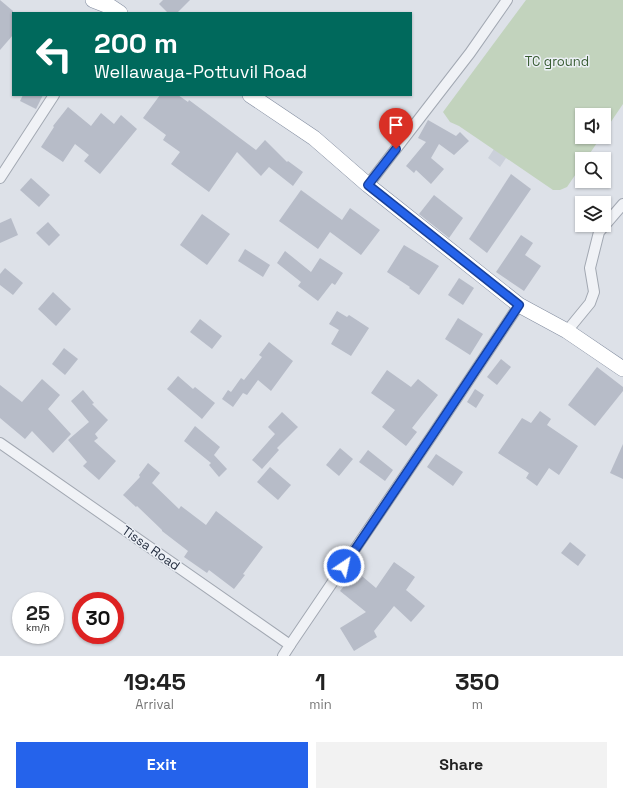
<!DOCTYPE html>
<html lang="en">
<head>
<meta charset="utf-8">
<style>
  body { margin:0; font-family:"Space Grotesk",sans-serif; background:#f2f2f2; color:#222; height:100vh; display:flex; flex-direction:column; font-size:15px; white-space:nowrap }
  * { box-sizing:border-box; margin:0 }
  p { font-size:13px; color:#767676 }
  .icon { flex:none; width:22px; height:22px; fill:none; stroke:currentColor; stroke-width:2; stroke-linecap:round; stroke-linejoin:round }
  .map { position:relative; height:656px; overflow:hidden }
  .side { display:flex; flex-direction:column; background:#fff; flex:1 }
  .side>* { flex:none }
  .guide { position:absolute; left:12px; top:12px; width:400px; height:84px; border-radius:0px; box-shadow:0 1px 3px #0004; background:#00695c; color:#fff; overflow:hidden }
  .tools { position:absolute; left:575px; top:108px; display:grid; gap:8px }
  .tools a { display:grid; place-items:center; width:36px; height:36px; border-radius:0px; background:#fff; box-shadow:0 1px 3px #0004; font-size:20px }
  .speed { position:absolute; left:12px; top:592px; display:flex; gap:8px; font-size:20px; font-weight:700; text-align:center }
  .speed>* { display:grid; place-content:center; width:52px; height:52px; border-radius:50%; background:#fff; box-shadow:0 1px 3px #0004; line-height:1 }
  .speed small { font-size:10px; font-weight:400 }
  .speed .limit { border:6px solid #d22; background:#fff; color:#111 }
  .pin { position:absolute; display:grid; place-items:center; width:34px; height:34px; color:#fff; margin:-41px -17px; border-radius:50% 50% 50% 0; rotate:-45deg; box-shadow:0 0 4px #0007 }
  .pin .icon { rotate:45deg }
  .me { position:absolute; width:44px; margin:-22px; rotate:34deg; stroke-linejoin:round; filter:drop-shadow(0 0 3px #0008) }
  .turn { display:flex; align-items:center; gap:14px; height:84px; padding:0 16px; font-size:18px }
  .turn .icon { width:52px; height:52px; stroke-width:2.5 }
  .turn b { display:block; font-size:28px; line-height:34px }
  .eta { display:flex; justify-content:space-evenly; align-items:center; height:68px; text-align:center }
  .eta b { font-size:24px; font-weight:600; line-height:28px }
  .primary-button { display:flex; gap:8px; margin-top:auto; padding:8px 16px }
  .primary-button a { flex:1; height:46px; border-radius:0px; background:#2563eb; color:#fff; font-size:16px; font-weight:600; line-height:46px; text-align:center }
  .primary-button a+a { background:#f2f2f2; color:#222 }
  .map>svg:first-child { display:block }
</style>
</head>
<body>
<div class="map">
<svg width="623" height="656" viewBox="0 0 623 656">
  <rect width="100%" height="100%" fill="#dde1e8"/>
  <path fill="#cbd0da" d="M494 149 506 158 500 167 488 158Z"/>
  <path fill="#c2d3bd" d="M526 0H623V104L604 132V115H582V137H601L586 159H582V165L567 187 560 190H553L459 126 450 122 443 112Z"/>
  <g fill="#b7bcc8">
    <path d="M0 0 13 11V35L0 50Z"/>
    <path d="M163 0H190L177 13H168L159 4Z"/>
    <path d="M23 95H43L36 109 20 101Z"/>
    <path d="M160 95H178L188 102 189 100 256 150 265 140 287 162 288 161 303 172 293 186 269 167 261 176 237 152 209 192 171 164 180 152 163 140 166 135 143 118Z"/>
    <path d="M68 107 91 126 101 113 114 124 121 115 137 129 100 174 84 161 89 155 75 144 63 162 41 147 54 127 53 126Z"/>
    <path d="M428 120 456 136 460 132 469 141 454 155 439 144 431 158 444 169 431 184 416 170 414 173 406 166 426 142 418 138Z"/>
    <path d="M511 174 531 189 487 253 469 239Z"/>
    <path d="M31 178 50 195 39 207 20 190Z"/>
    <path d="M301 190 342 220 350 208 380 230 361 255 330 232 318 249 279 221Z"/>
    <path d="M434 195 463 218 449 238 419 214Z"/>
    <path d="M202 214 230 234 207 265 180 245Z"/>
    <path d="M11 218 18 235 0 243V223Z"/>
    <path d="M48 222 60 235 49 246 36 233Z"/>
    <path d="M521 235 533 243 525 255 541 266 524 291 496 272Z"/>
    <path d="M404 245 439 266 419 295 409 288 410 287 387 272Z"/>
    <path d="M245 249 270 265 263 277 238 261Z"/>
    <path d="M285 251 311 272 320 258 343 273 335 285 332 283 318 301 298 286 301 282 277 263Z"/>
    <path d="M5 268 23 283 13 295 0 285V274Z"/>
    <path d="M459 278 474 288 463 305 448 295Z"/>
    <path d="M53 292 71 309 56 326 38 309Z"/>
    <path d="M337 311 347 317 349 315 369 328 351 356 331 344 339 330 329 324Z"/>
    <path d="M458 318 483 334 470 355 445 339Z"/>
    <path d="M200 319 222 336 212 349 190 332Z"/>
    <path d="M269 342 293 361 271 391 258 380 247 395 243 393 233 407 222 399 228 390 231 392 241 378 244 380 262 357 259 355Z"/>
    <path d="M64 348 78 359 65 375 52 364Z"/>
    <path d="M501 359 511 367 497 385 487 377Z"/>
    <path d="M597 367 623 387V391L595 426 568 405Z"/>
    <path d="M387 370 411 387 418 379 438 395 412 428 417 432 406 446 382 427 395 410 371 393Z"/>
    <path d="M178 376 193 389 195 387 215 403 202 419 167 389Z"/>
    <path d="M42 379 60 395 48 409 71 434 53 453 32 431 25 439 0 418V385L22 402Z"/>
    <path d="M475 389 484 395 476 408 467 402Z"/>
    <path d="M83 390 94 403 92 404 108 420 95 434 98 438 94 441 116 461 99 480 83 466 87 462 68 440 89 422 71 401Z"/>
    <path d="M540 411 551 419 547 425 578 446 559 475 549 468 537 486 526 478 529 473 498 453 522 418 531 423Z"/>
    <path d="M282 412 298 427 277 448 279 450 262 469 252 460 275 434 268 427Z"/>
    <path d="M195 426 220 447 214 455 227 469 219 477 209 465 211 463 184 441Z"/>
    <path d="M623 444V479L610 473Z"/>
    <path d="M340 448 353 459 339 476 326 465Z"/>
    <path d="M368 450 393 470 385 481 359 462Z"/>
    <path d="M436 454 463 472 453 486 427 467Z"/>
    <path d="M148 463 160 473 152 483 179 509 181 506 206 525 216 511 263 547 243 574 245 575 234 589 209 570 207 573 184 557 188 551 162 531V530L137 506 136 507 123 495 140 477 139 475Z"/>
    <path d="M270 467 291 485 278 500 257 482Z"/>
    <path d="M570 542 586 555 578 566 561 553Z"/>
    <path d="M394 562 415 577 406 590 425 606 411 622 394 606 374 631 377 637 354 651 340 628 366 612 340 591 356 571 376 588Z"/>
  </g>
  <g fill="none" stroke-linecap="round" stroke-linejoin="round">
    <g stroke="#a2a8b2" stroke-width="12">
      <g id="minor">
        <path d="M0 178 54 95"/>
        <path d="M368 185 470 53 507 0"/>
        <path d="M567 331 590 303 594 292 590 268 599 232 623 204"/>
        <path d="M0 443 290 645 283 656"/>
        <path d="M290 645 433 434 519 305"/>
      </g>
    </g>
    <g stroke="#838da0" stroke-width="16">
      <g id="highway">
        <path d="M93 0 111 7 120 13"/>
        <path d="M250 95 314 138 368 185 519 305 567 331 623 369"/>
      </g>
    </g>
    <use href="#minor" stroke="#f0f2f6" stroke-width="10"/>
    <use href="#highway" stroke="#fff" stroke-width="15"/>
  </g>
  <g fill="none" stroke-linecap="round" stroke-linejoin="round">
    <g stroke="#184099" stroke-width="10">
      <path id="route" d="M344 566 433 434 519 305 368 185 396 149"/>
    </g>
    <use href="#route" stroke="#2563eb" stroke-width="7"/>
  </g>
  <g text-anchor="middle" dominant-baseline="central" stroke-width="3" stroke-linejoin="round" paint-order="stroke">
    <g font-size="13" fill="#385c32" stroke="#ecf0f6">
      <text x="557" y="61">TC ground</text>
    </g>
    <g font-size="13" fill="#252e40" stroke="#ecf0f6">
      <text transform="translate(151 548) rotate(35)">Tissa Road</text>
    </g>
  </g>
</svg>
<div class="tools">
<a><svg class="icon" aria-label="sound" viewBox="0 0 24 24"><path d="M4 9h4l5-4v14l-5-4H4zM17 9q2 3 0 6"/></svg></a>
<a><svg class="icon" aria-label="search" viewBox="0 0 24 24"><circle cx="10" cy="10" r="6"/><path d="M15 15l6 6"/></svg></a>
<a><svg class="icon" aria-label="layers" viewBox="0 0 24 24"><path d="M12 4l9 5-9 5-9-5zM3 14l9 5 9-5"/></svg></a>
</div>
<div class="speed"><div>25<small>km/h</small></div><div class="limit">30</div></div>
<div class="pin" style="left:396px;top:149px;background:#d93025"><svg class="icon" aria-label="arrive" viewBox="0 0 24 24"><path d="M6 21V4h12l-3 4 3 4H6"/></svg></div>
<svg class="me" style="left:344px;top:566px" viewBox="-20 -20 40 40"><circle r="17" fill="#2563eb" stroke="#fff" stroke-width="3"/><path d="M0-11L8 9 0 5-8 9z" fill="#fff"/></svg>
<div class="guide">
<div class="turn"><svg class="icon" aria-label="left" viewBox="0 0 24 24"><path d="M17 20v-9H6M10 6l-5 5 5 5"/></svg><div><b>200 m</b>Wellawaya-Pottuvil Road</div></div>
</div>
</div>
<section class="side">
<div class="eta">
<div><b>19:45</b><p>Arrival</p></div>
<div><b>1</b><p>min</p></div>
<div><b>350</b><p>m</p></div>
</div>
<div class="primary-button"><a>Exit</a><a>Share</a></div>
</section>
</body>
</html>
